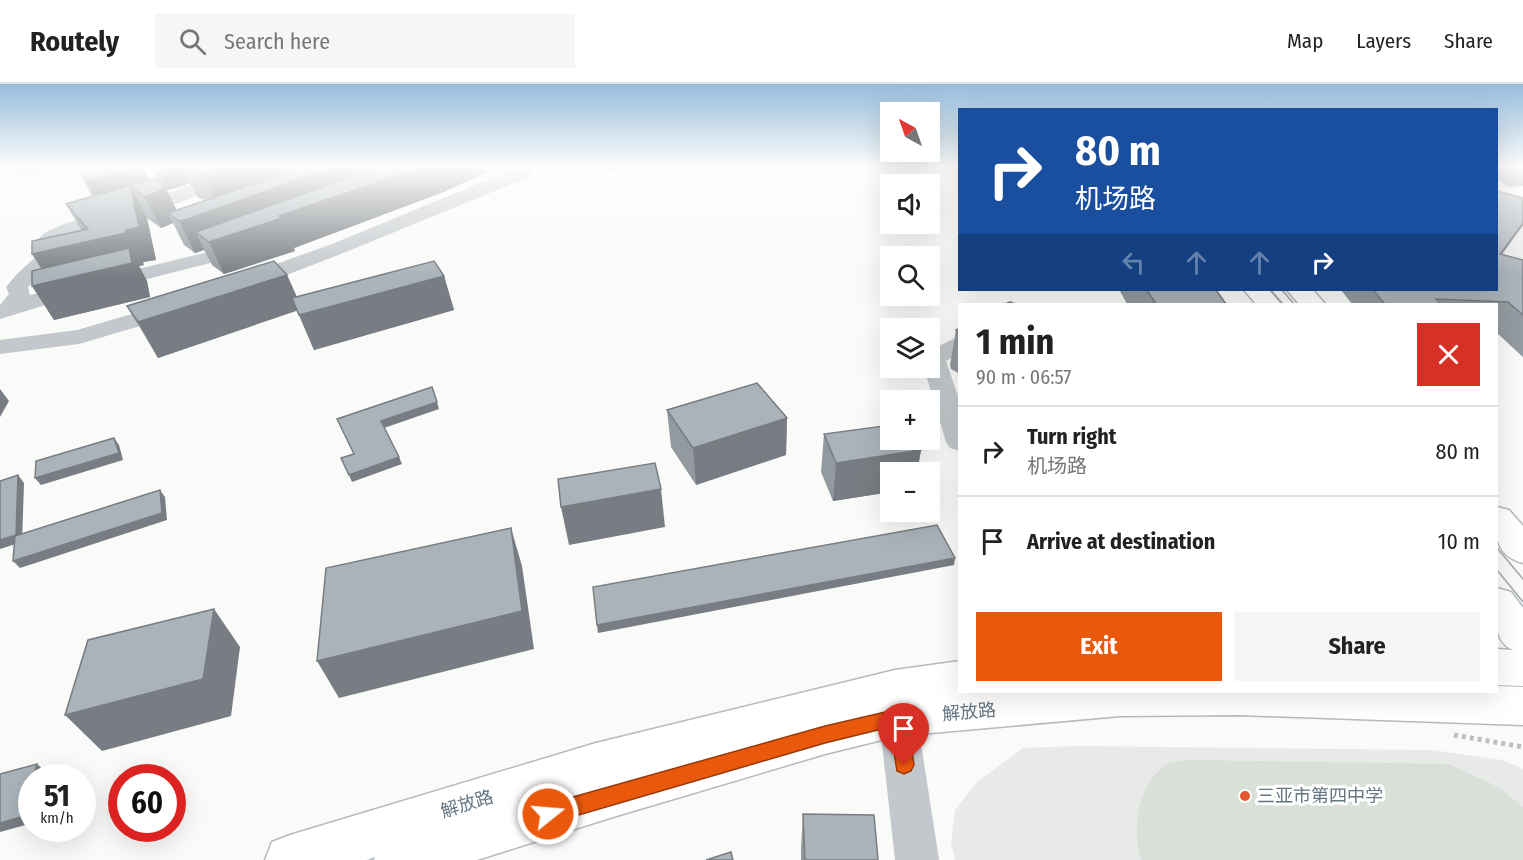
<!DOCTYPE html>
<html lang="en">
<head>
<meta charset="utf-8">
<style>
  body { margin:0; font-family:"Fira Sans Condensed","Noto Sans SC",sans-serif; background:#f6f6f6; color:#222; height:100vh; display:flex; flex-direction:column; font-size:22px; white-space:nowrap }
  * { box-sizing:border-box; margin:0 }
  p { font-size:20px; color:#767676 }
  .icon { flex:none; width:33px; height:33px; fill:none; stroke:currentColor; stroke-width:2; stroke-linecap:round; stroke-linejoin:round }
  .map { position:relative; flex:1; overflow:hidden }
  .sheet { position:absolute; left:958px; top:219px; width:540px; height:390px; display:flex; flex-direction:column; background:#fff; border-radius:0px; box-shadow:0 6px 24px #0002 }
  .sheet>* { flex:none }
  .hud { position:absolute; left:958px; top:24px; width:540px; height:183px; border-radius:0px; box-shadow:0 6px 24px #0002; background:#1a4fa0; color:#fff; overflow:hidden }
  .needle { width:39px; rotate:320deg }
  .tools { position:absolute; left:880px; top:18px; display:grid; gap:12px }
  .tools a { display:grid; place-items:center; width:60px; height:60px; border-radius:0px; background:#fff; box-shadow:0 6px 24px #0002; font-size:30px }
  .speed { position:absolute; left:18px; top:680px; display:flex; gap:12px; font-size:30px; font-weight:700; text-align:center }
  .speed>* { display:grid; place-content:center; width:78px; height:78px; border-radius:50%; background:#fff; box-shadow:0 6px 24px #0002; line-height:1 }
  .speed small { font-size:15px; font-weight:400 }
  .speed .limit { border:9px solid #d22; background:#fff; color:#111 }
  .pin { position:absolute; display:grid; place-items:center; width:51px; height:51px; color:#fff; margin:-62px -26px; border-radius:50% 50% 50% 0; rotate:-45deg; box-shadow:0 0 6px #0007 }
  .pin .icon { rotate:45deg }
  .me { position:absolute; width:66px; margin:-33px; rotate:73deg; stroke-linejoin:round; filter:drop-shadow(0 0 4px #0008) }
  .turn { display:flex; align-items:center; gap:21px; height:126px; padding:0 18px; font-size:27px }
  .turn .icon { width:78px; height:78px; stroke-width:2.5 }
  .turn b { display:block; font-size:42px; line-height:51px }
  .lanes { display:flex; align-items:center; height:57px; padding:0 18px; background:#0003; justify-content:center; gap:30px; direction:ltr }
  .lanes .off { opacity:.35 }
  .round { display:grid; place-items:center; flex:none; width:63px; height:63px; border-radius:0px; background:#f6f6f6 }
  .head { display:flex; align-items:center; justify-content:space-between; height:102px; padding:0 18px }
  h1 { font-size:36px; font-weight:700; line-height:45px }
  .action { display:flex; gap:12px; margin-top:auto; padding:12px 18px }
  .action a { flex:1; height:69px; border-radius:0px; background:#ea580c; color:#fff; font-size:24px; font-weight:700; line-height:69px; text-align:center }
  .action a+a { background:#f6f6f6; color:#222 }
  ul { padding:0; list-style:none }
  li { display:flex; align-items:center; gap:18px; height:90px; padding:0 18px; border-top:2px solid #e0e0e0 }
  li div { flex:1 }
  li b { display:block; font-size:22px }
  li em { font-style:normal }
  header { display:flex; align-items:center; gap:36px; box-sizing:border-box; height:84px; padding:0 30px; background:#fff; border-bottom:2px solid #e0e0e0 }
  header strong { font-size:28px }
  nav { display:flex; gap:33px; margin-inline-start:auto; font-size:21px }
  .search { width:420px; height:54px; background:#f6f6f6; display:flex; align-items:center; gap:15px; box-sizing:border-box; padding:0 21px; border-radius:0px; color:#767676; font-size:22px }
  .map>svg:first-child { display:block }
</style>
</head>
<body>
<header>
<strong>Routely</strong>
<div class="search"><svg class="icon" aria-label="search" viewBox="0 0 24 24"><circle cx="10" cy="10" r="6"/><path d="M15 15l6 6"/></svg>Search here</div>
<nav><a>Map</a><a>Layers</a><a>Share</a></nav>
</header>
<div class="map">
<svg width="1523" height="776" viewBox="0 0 1523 776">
  <rect width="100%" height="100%" fill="#fafaf8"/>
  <g fill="#e8e9e9">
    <path d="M1497 125 1523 128V200L1497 192Z"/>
    <path d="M1079 662 1432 666 1502 676 1523 685V776H955L951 759 955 726 977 698 1023 664Z"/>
  </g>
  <path fill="#dadfd7" d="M1188 676 1449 680 1498 703 1523 723V776H1141C1132 744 1137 703 1165 681 1171 677 1181 677 1188 676Z"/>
  <path fill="#bbc7cb" d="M0 83H112L21 91 0 87Z"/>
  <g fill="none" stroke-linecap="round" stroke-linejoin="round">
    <g stroke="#b5babe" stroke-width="3">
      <g id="major">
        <path d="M1244 206H1270L1282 220H1256Z"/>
        <path d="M1287 206H1313L1325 220H1299Z"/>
        <path d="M1497 423 1509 426 1523 442V479C1492 470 1497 450 1497 423Z"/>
        <path d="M1497 504 1511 508 1523 524V602L1497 601V565L1513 566C1490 557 1497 523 1497 504Z"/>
        <path d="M960 577V608H1497V602L1523 603V641L1240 631 1120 632 898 652 825 670 613 733 477 776H374L375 773 367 776H265L272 758 290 751 596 659 895 586Z"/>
      </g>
    </g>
    <path stroke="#bbbfc2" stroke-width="5" stroke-dasharray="4 4" stroke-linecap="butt" d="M1454 651 1523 663"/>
    <g fill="#c3c8cc" fill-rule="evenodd">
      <path d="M239 83H262L260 87C218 104 174 122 130 135 105 142 78 144 56 159L64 167 28 203 30 211 204 169 244 155 251 157 254 161 251 165 218 177 49 220 0 235V221L9 210 6 203 17 190 42 167 33 159 46 148 66 139 134 122Z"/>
      <path d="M519 83H537L529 93 346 168 253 204 245 205 237 204 234 199 237 194 332 160Z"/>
      <path d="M173 218 181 220 184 225 181 230 79 260 0 270V256L77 246Z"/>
      <path d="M960 252V269L946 277 960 318V367L950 364 946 358 924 284H930V266Z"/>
      <path d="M898 616 911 621 917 633 939 776H895L879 633 885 621Z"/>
    </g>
    <use href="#major" fill="#fff" fill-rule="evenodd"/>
    <g stroke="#a2aab0" stroke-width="1.5">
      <path d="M1270 206 1282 220"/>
      <path d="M1282 206 1294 220"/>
      <path d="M1497 464 1523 495"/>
      <path d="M1497 486 1523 518"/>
    </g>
  </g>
  <g fill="#929a9f" fill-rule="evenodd">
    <path d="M111 83H142L149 95 158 97 151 83H299L282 91 446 107 294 164 295 167 224 190 212 181 204 166 195 169 184 161 173 139 161 144 147 134 156 176 143 178 144 181 139 182 147 197 150 213 54 236 32 202 42 185 32 170 82 147 66 120 92 112 80 90ZM190 99 198 114 205 116 176 126 166 106H169Z"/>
    <path d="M599 83H621L608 88Z"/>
    <path d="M1497 83H1523V102L1509 103 1497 96Z"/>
    <path d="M1497 107 1523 141 1502 170 1523 176V273L1497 249V220H1352L1341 206H1497Z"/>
    <path d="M287 191 297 213 444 192 454 226 314 266 297 226 158 274 127 222Z"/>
    <path d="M1120 206H1216L1226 220H1127L1120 207Z"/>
    <path d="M960 244V290L951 285 950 281 956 246Z"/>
    <path d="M667 326 787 334 786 371 696 401 671 363Z"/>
    <path d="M824 350 921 366 917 388H891V408L833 417 821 388Z"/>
    <path d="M803 730 878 776H801V764Z"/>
  </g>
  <g fill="#777d82">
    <path d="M136 83H142L155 108 166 104 181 135 168 129 173 139 161 144 145 113 131 103 147 134 156 176 143 178 144 181 139 182 147 197 150 213 54 236 32 202 50 198 32 170 126 149 103 127 86 97Z"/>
    <path d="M158 83H299L217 119 203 89 183 84 190 99 169 106Z"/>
    <path d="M333 83H498L446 107 294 164 295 167 224 190 209 158 196 148 204 166 195 169 179 137Z"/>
    <path d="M607 83H621L608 88Z"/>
    <path d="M1523 139V141L1497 177V175Z"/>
    <path d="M287 191 302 225 158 274 138 238Z"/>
    <path d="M444 192 454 226 314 266 299 231Z"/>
    <path d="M0 305 9 317 0 333Z"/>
    <path d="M437 318 439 325 384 344 381 337Z"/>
    <path d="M787 334 786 371 696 401 693 364Z"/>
    <path d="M114 354 119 361 123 376 41 401 35 394Z"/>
    <path d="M921 366 917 388H891V408L833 417 836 379Z"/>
    <path d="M399 373 402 380 352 398 349 391Z"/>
    <path d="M18 391 24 399 22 458 0 465V456Z"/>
    <path d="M661 405 665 443 569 461 561 423Z"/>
    <path d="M160 406 165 413 167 436 20 484 13 477Z"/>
    <path d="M511 444 522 482 534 565 339 614 317 577Z"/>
    <path d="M955 474 954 481 598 549 597 541Z"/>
    <path d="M214 525 240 563 231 632 102 667 65 631Z"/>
    <path d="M37 680 45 687 43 693H33Z"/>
    <path d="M32 697V731L29 740 0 748V739Z"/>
  </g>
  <g fill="#aab3b9" stroke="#777d82" stroke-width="1.5">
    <path d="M111 83H136L117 89 86 97 80 90Z"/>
    <path d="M186 83H217L203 89 183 84Z"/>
    <path d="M305 83H333L188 135 179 137 168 129Z"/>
    <path d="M379 83H422L279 132 282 134 209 158 196 148Z"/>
    <path d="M155 94 166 104 145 113 131 103 139 143 126 146V149L32 170V157L88 145 66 120Z"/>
    <path d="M1497 107 1523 114V139L1500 170 1523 176V231L1508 218 1436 215 1441 220H1385L1373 206H1497Z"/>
    <path d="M129 164 132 179 32 202V187Z"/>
    <path d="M274 177 287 191 138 238 127 222Z"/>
    <path d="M434 177 444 192 299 231 292 214Z"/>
    <path d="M1147 206H1216L1226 220H1156Z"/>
    <path d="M1010 218 1015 220H1005Z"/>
    <path d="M960 244V251L958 250 956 246Z"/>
    <path d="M757 299 787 334 693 364 667 326Z"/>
    <path d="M432 303 437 318 381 337 399 373 349 391 341 374 354 370 337 335Z"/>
    <path d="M891 341V356H915L921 366 836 379 824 350Z"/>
    <path d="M114 354 119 369 35 394 36 377Z"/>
    <path d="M655 379 661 405 561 423 558 395Z"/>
    <path d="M18 391 16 451 0 456V397Z"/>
    <path d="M160 406 162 429 13 477 15 452Z"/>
    <path d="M937 441 955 474 597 541 593 503Z"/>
    <path d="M511 444 522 527 317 577 326 484Z"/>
    <path d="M214 525 203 595 65 631 88 556Z"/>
    <path d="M37 680 33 693H32V697L21 733 0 739V690Z"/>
    <path d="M803 730 874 731 878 776H805Z"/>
    <path d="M731 768 733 776H706Z"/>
  </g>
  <linearGradient id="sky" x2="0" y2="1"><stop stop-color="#96bcdc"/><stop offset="0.43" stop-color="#fdfdfc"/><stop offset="1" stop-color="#fdfdfc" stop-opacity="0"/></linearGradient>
  <rect width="1523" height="192" fill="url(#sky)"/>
  <path fill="#ea580c" stroke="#983908" stroke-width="1.5" d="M898 625 904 628 907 633 914 681 911 687 904 690 897 687 890 643 825 659 548 740 541 737 538 730 541 723 548 720 825 642Z"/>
  <circle fill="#e4572e" stroke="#fff" stroke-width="2" cx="1245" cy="712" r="6"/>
  <g text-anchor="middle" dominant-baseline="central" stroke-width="6" stroke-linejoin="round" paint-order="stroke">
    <g font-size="18" fill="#657683" stroke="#fff">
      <text transform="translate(969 628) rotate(-5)">解放路</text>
      <text transform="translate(467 720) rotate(-17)">解放路</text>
    </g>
    <g font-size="18" fill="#657683" stroke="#fff" text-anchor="start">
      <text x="1257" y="712">三亚市第四中学</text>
    </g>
  </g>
</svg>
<div class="tools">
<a><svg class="needle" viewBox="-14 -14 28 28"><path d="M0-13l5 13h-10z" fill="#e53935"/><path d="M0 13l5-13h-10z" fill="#767676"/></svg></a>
<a><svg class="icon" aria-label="sound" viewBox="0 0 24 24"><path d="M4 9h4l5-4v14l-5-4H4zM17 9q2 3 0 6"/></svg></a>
<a><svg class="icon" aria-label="search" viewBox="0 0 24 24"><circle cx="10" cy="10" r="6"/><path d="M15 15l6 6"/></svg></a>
<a><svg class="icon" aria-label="layers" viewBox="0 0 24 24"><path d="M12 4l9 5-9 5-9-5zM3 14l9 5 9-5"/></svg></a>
<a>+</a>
<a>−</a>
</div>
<div class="speed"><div>51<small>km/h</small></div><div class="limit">60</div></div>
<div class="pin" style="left:904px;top:681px;background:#d93025"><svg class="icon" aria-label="arrive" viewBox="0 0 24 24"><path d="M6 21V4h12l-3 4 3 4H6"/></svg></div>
<svg class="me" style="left:548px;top:730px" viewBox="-20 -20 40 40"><circle r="17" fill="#ea580c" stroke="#fff" stroke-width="3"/><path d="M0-11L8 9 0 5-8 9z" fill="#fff"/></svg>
<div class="hud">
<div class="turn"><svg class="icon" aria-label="right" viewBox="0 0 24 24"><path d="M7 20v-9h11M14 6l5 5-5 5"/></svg><div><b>80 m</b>机场路</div></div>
<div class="lanes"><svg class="icon off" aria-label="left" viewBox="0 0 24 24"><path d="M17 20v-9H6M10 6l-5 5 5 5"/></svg><svg class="icon off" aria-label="ahead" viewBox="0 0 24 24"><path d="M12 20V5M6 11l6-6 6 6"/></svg><svg class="icon off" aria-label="ahead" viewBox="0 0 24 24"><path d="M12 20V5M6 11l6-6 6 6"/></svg><svg class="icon" aria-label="right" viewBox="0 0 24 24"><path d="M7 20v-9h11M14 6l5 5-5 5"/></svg></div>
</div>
<section class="sheet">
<div class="head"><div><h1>1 min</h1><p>90 m · 06:57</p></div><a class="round" style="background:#d93025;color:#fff"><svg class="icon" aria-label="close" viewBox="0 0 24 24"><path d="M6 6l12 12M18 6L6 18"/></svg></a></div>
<ul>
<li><svg class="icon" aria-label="right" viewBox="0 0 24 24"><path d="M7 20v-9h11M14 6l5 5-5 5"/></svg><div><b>Turn right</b><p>机场路</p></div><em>80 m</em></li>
<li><svg class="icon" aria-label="arrive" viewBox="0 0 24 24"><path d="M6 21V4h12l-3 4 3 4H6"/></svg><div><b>Arrive at destination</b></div><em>10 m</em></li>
</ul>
<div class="action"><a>Exit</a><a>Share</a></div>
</section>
</div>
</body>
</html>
